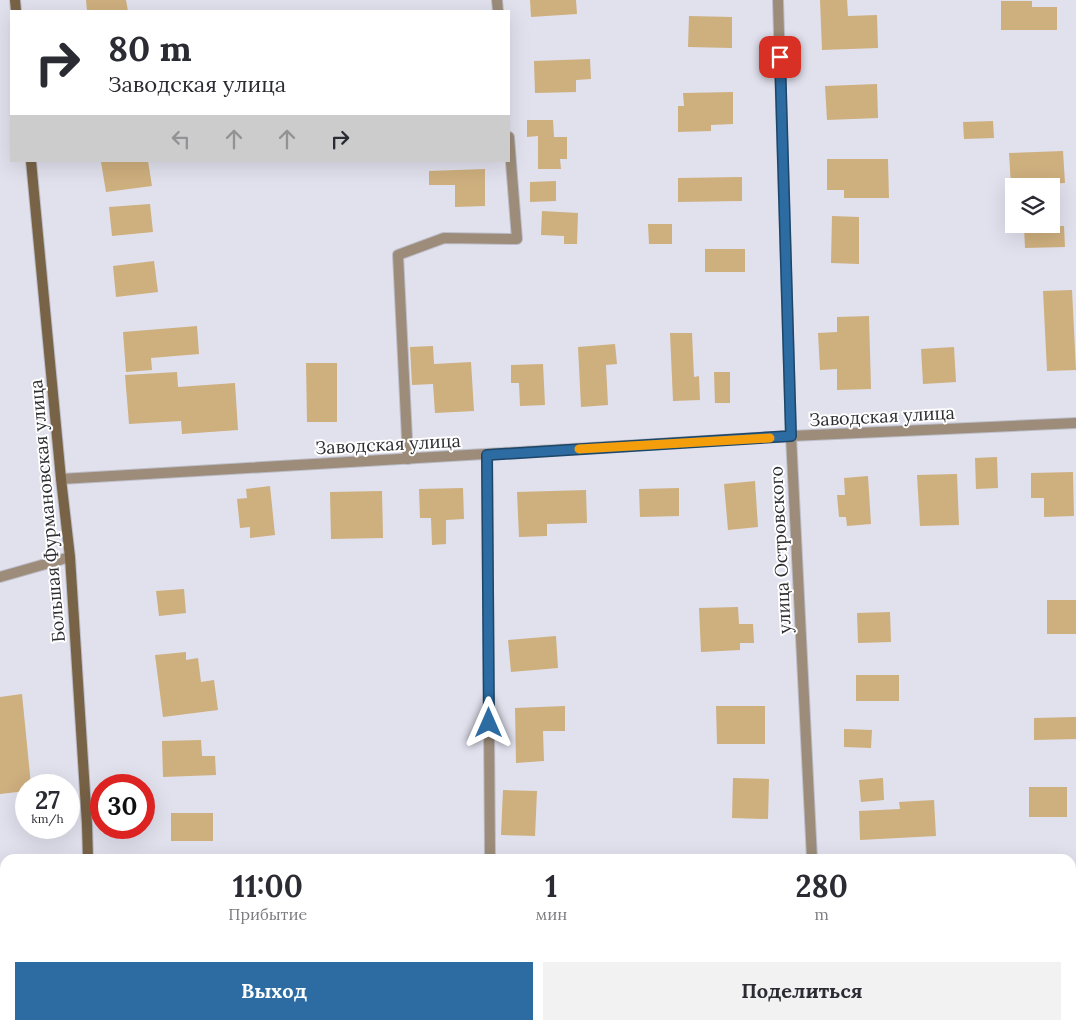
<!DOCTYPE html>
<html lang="ru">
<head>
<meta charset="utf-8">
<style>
  body { margin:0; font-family:Lora,serif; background:#f2f2f3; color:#2b2b33; height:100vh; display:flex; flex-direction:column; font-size:19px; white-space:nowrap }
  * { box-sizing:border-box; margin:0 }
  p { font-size:16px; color:#7c7c81 }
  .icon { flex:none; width:28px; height:28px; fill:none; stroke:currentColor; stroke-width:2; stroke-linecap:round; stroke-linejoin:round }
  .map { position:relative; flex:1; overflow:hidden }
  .details { position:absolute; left:0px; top:854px; width:1076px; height:176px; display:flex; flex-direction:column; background:#fff; border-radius:15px 15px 0 0; box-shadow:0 5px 20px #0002 }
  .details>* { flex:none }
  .hud { position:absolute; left:10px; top:10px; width:500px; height:152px; border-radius:0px; box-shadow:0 5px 20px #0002; background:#fff; color:#2b2b33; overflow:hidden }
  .buttons { position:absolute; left:1005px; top:178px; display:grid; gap:10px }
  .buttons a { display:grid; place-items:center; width:55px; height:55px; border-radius:0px; background:#fff; box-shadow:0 5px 20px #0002; font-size:25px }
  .speed { position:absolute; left:15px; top:774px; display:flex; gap:10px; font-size:25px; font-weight:700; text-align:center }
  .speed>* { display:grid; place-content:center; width:65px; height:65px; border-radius:50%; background:#fff; box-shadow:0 5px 20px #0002; line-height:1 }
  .speed small { font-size:12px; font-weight:400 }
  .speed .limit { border:8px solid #d22; background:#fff; color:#111 }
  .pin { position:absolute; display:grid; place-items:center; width:42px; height:42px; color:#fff; margin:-21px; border-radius:10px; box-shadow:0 2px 8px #0006 }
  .me { position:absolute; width:55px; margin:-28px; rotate:0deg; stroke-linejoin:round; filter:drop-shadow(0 0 4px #0008) }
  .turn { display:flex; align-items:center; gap:18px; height:105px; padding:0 15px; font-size:22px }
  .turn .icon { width:65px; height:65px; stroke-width:2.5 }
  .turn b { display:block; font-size:35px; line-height:42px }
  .lanes { display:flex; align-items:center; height:48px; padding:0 15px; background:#0003; justify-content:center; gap:25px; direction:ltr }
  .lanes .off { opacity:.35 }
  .eta { display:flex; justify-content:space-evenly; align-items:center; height:85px; text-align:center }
  .eta b { font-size:30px; font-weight:700; line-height:35px }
  .button { display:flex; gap:10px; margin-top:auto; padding:10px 15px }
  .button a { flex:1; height:58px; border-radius:0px; background:#2c6ca2; color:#fff; font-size:20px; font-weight:700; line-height:58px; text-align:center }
  .button a+a { background:#f2f2f3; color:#2b2b33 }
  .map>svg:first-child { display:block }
</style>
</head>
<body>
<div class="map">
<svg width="1076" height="1029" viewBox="0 0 1076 1029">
  <rect width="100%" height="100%" fill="#e0e1ed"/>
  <path fill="#7dc7c8" stroke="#65999b" d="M482 1025H546L549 1029H479Z"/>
  <g fill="#ceaf7e">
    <path d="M86 0H126L128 11H87Z"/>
    <path d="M530 0H576L577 14 531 17Z"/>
    <path d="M820 0H847L848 16 877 15 878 48 822 50Z"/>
    <path d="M1001 1H1032V7H1057V30H1001Z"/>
    <path d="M689 16 732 17V48L688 47Z"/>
    <path d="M590 59 591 79 576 80V92L535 93 534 61Z"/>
    <path d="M877 84 878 118 827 120 825 86Z"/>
    <path d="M733 92V124L711 125V131L678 132V106H684L683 93Z"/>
    <path d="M527 120H553L554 137H567V159H560L561 169H538V136L527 137Z"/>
    <path d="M993 121 994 138 964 139 963 122Z"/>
    <path d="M1063 151 1065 183 1011 186 1009 153Z"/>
    <path d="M827 159H888L889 198H844V190H827Z"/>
    <path d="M109 161H148L152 186 106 192 101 162Z"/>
    <path d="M485 169V206L455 207V185H429V171Z"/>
    <path d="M742 177V201L678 202V178Z"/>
    <path d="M556 181V201L530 202V182Z"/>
    <path d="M150 204 153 232 112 236 109 207Z"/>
    <path d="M542 211 578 213 577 244H564V236L541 235Z"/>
    <path d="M832 216 859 217V264L831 263Z"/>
    <path d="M648 224H672V244H649Z"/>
    <path d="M1024 226H1064L1065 247 1025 248Z"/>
    <rect x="705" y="249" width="40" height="23"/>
    <path d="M154 261 158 292 116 297 113 266Z"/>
    <path d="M1072 290 1076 370 1047 371 1043 291Z"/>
    <path d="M869 316 871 389 837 390V369L820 370 818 333 837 332V317Z"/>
    <path d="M197 326 199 354 151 358 152 370 126 372 123 332Z"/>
    <path d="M670 333H692L694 377 699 376 700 400 673 401Z"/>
    <path d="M615 344 617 364 606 365 608 405 581 407 578 347Z"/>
    <path d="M433 346 434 364 471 362 474 411 435 413 433 384 412 385 410 347Z"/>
    <path d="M954 347 956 382 923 384 921 349Z"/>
    <path d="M306 363H337V422H307Z"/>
    <path d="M543 364 545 405 520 406 519 383H511V365Z"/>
    <path d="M177 372 178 387 235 383 238 430 182 434 181 421 129 424 125 375Z"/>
    <path d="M714 372H730V403H715Z"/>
    <path d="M997 457 998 488 976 489 975 458Z"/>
    <path d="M1073 472 1074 516 1044 517V498H1031V473Z"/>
    <path d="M957 474 959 525 920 526 917 475Z"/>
    <path d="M868 476 871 524 847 526 846 517H839L837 495H845L844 478Z"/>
    <path d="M755 481 758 527 728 530 724 484Z"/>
    <path d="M270 486 275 535 250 538V527L240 528 237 499 247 498 246 489Z"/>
    <path d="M463 488 464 519 446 520V544L432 545 431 518H420L419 489Z"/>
    <path d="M679 488V516L640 517 639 489Z"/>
    <path d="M586 490 587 523 547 524V536L519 537 517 492Z"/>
    <path d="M382 491 383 538 331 539 330 492Z"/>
    <path d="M184 589 186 613 159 616 156 591Z"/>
    <rect x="1047" y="600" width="29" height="34"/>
    <path d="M738 607 739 624H753L754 643H740V650L701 652 699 608Z"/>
    <path d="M890 612 891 642 858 643 857 613Z"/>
    <path d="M556 636 558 668 511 672 508 640Z"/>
    <path d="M186 652V660L198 658 201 682 214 680 218 710 163 717 155 655Z"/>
    <rect x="856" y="675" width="43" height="26"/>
    <path d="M22 694 31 785H26V791L0 794V697Z"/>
    <path d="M565 706V731H543L544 761 516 763 515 708Z"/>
    <path d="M716 706H765V744H717Z"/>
    <path d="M1076 717V739L1034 740V718Z"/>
    <path d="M844 729 872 730 871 748 844 747Z"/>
    <path d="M201 740 202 756H215L216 775 163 777 162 741Z"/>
    <path d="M733 778 769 779 768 819 732 818Z"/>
    <path d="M883 778 884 800 861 802 859 780Z"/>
    <rect x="1029" y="787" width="38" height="30"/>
    <path d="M503 790 537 791 535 836 501 835Z"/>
    <path d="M934 800 936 836 860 840 859 811 900 809 899 802Z"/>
    <rect x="171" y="813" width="42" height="28"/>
    <rect x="1071" y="872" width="5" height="36"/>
    <path d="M1071 985H1076V1027L1063 1029V1025H1071Z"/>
    <rect x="760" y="1025" width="17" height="4"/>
    <rect x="966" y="1025" width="47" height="4"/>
  </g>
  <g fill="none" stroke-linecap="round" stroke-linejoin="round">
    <g stroke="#bcbdc8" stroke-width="12">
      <g id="minor">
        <path d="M497 0 498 11"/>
        <path d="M778 0 791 436 812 859"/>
        <path d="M487 455 490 859"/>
        <path d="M408 459 398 255 444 238 517 239 509 137"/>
        <path d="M826 1025V1029"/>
      </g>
    </g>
    <g stroke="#bcbdc8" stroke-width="12">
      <g id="tertiary">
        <path d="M61 479 791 436 1076 423"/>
        <path d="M0 577 70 557"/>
      </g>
    </g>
    <g stroke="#bcbdc8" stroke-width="12">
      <g id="secondary">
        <path d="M15 0 16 11"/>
        <path d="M31 161 61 479 70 557 87 824 88 859"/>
        <path d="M92 1025 93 1029"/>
      </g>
    </g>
    <use href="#minor" stroke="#9c8c79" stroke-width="10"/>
    <use href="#tertiary" stroke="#9c8c79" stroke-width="10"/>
    <use href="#secondary" stroke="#796347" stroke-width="10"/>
  </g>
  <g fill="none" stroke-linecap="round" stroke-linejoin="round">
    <g stroke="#1d4669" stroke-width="12">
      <path id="route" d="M489 723 487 455 791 436 780 57"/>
    </g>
    <use href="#route" stroke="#2c6ca2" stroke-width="9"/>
    <path stroke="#f59e0b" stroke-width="9" d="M579 449 770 438"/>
  </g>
  <g text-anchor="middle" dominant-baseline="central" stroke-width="4" stroke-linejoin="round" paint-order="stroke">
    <g font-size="18" fill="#2d2d32" stroke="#fff">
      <text transform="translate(882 416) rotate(-3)">Заводская улица</text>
      <text transform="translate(388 444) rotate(-3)">Заводская улица</text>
      <text transform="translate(47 511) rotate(-95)">Большая Фурмановская улица</text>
      <text transform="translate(780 550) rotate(-93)">улица Островского</text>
    </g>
  </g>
</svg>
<div class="buttons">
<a><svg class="icon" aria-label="layers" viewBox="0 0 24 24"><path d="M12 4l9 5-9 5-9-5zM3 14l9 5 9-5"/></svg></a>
</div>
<div class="speed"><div>27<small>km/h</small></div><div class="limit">30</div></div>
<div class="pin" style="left:780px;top:57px;background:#d93025"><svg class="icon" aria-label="arrive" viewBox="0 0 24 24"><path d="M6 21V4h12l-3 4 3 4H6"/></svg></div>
<svg class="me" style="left:489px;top:723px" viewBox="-20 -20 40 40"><path d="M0-17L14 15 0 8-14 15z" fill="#2c6ca2" stroke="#fff" stroke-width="4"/></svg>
<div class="hud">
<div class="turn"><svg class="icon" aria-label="right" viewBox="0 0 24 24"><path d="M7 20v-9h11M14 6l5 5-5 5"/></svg><div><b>80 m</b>Заводская улица</div></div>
<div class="lanes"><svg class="icon off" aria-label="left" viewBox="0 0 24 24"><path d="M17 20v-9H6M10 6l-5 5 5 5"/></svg><svg class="icon off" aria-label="ahead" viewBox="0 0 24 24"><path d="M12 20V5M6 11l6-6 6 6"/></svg><svg class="icon off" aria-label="ahead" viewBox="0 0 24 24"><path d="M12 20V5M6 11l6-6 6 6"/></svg><svg class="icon" aria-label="right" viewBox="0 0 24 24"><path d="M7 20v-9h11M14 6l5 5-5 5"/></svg></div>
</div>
<section class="details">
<div class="eta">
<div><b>11:00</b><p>Прибытие</p></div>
<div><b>1</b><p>мин</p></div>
<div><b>280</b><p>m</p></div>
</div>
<div class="button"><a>Выход</a><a>Поделиться</a></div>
</section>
</div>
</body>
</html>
